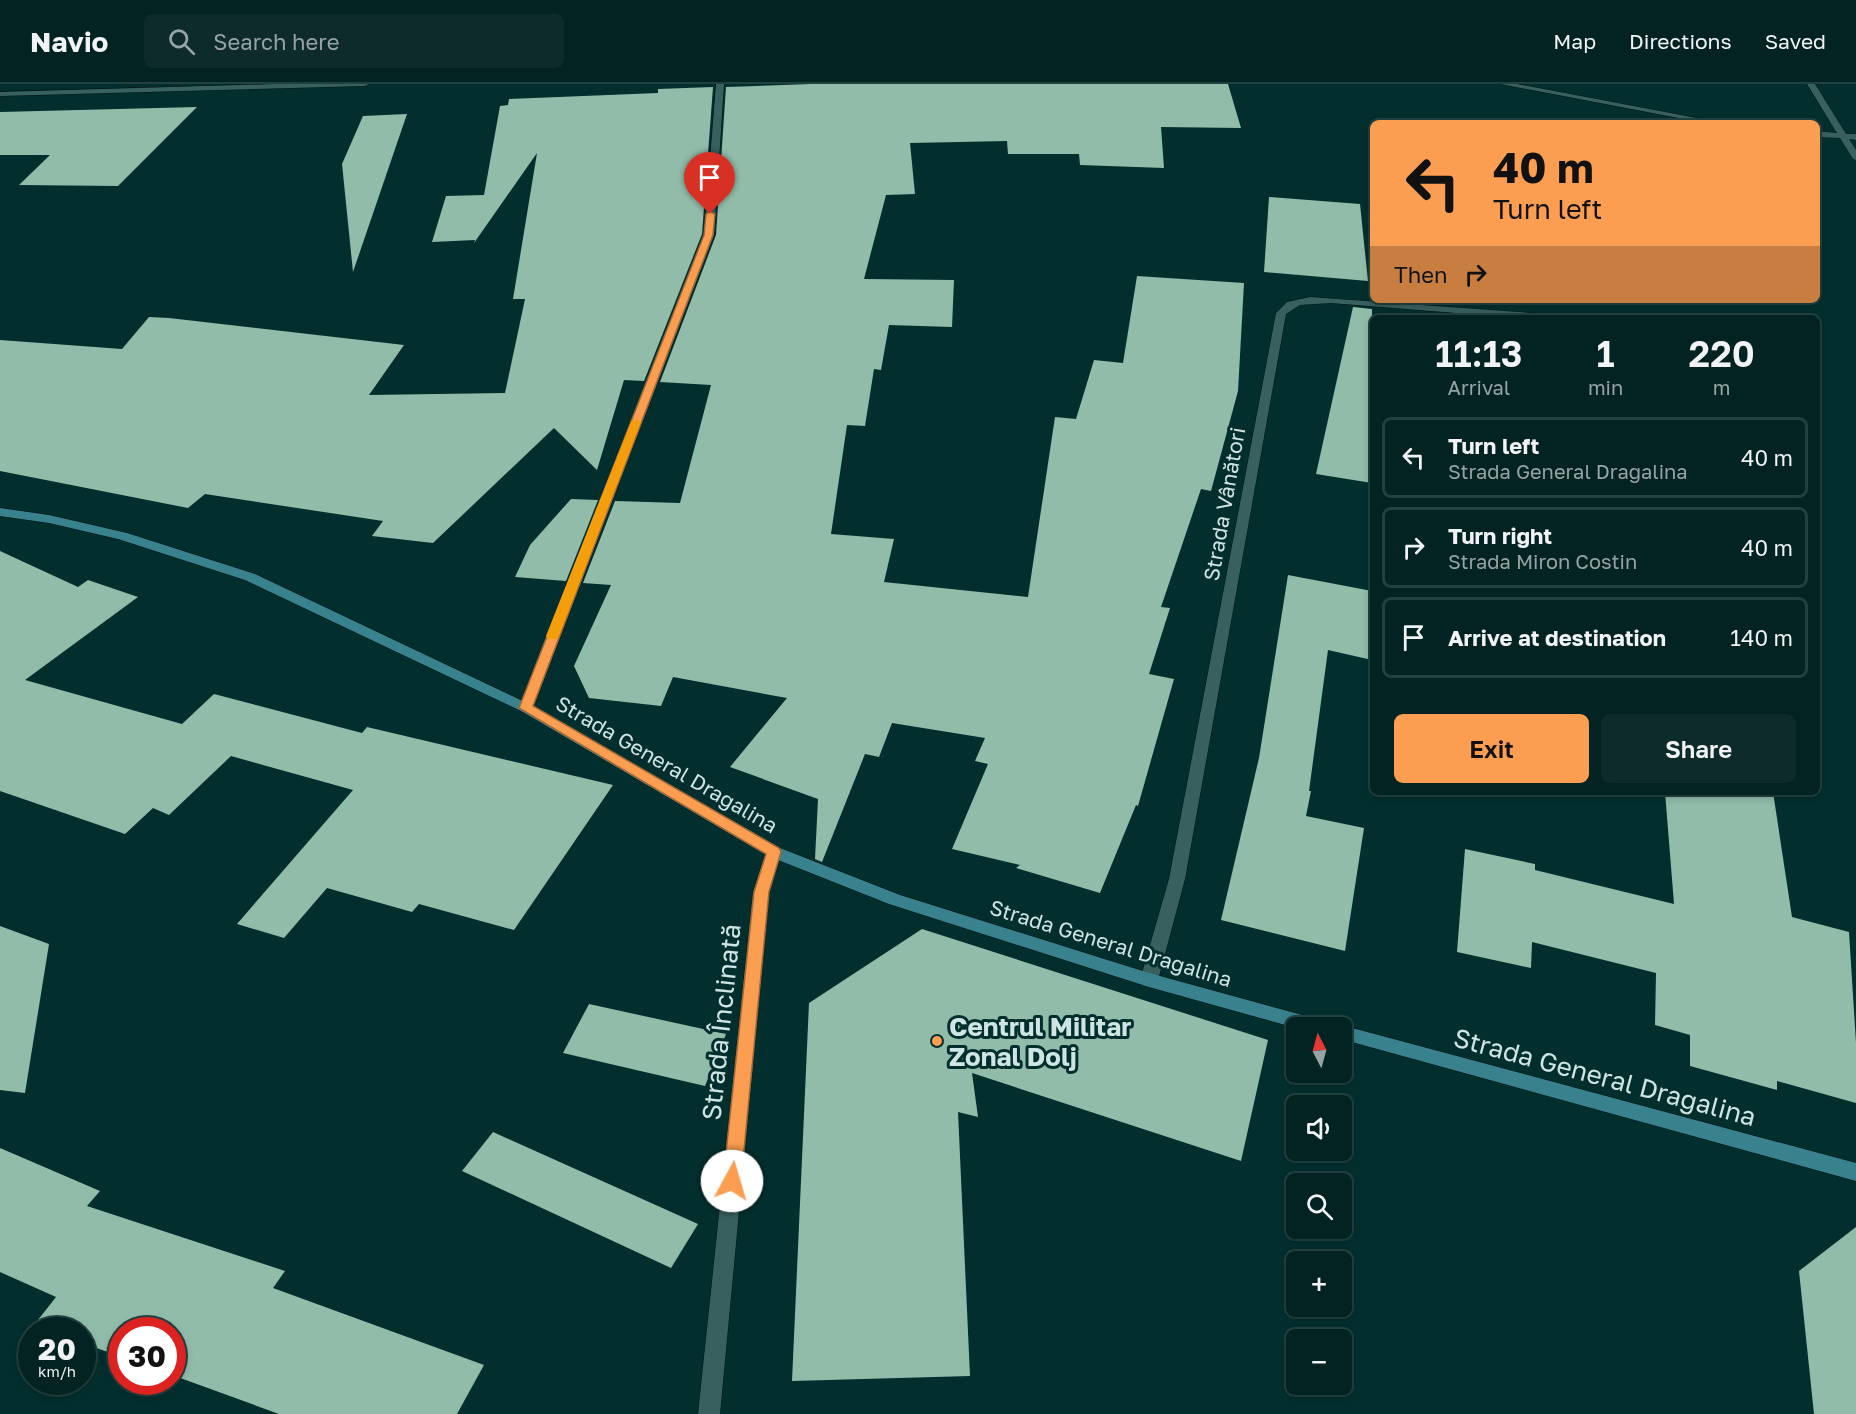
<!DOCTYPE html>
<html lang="en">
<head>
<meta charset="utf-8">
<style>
  body { margin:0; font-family:"Golos Text",sans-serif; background:#0c2b2a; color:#f1f3f6; height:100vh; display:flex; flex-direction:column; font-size:22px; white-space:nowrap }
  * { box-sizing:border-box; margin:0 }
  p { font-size:20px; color:#96a4a5 }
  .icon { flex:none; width:33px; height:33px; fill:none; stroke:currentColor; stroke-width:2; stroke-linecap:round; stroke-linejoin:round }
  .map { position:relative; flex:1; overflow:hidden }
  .panel { position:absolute; left:1370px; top:231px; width:450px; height:480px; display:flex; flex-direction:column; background:#022322; border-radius:9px; box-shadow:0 3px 9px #0003,0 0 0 2px #234040 }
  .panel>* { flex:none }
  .top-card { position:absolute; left:1370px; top:36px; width:450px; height:183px; border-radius:9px; box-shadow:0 3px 9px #0003,0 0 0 2px #234040; background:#fb9e51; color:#111; overflow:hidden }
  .needle { width:39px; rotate:354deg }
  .tools { position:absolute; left:1286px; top:933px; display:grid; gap:12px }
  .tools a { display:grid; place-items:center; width:66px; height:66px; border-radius:9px; background:#022322; box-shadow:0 3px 9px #0003,0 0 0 2px #234040; font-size:30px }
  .speed { position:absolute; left:18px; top:1233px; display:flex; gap:12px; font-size:30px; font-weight:700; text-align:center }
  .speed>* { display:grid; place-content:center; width:78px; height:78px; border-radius:50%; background:#022322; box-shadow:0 3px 9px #0003,0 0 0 2px #234040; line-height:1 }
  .speed small { font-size:15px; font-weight:400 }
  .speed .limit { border:9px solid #d22; background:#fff; color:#111 }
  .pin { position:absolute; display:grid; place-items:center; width:51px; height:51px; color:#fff; margin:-62px -26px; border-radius:50% 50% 50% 0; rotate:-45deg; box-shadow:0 0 6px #0007 }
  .pin .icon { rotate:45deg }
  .me { position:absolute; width:66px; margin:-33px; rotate:6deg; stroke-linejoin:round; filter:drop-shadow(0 0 4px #0008) }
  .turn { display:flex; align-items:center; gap:21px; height:126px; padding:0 24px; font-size:27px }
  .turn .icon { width:78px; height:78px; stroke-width:2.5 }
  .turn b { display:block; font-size:42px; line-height:51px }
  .then { display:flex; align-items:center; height:57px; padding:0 24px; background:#0003; gap:12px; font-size:22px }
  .eta { display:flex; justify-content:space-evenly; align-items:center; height:102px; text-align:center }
  .eta b { font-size:36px; font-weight:600; line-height:42px }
  .button { display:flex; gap:12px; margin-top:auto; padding:12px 24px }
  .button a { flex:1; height:69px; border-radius:9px; background:#fb9e51; color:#111; font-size:24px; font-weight:600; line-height:69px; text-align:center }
  .button a+a { background:#0c2b2a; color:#f1f3f6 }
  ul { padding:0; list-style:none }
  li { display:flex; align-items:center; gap:18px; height:81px; margin:0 12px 9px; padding:0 12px; border:3px solid #234040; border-radius:9px }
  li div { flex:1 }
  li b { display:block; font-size:22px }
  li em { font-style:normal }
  header { display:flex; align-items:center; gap:36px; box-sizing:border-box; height:84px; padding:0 30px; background:#022322; border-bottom:2px solid #234040 }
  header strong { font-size:28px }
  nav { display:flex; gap:33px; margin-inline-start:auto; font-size:21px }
  .search { width:420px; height:54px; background:#0c2b2a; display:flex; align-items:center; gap:15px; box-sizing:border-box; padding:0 21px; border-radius:9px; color:#96a4a5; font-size:22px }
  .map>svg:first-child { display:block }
</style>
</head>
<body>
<header>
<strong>Navio</strong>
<div class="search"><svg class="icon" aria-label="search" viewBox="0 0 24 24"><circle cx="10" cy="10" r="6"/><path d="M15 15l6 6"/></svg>Search here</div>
<nav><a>Map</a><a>Directions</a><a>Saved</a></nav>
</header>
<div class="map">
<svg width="1856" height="1330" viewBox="0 0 1856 1330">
  <rect width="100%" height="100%" fill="#022f2e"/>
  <g fill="#91bca9">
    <path d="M811 0H1228L1241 44 1161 43 1164 84 1080 81 1079 70H1008L1007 57 910 59 915 110 886 111 864 195 954 196 952 243 889 241 881 286 874 285 865 342 847 341 831 450 894 455 884 498 1028 513 1055 333 1076 335 1094 276 1123 279 1137 192 1244 199 1238 307 1211 407 1201 405 1161 523 1170 524 1149 590 1174 595 1138 722 1136 721 1100 809 1016 784 1020 781 952 765 988 680 975 677 985 654 892 639 879 673 865 670 822 778 815 775 818 715 730 683 787 614 673 593 661 622 589 614 574 582 611 501 583 499 615 417 680 419 711 301 660 298 716 151 726 3Z"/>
    <path d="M713 3 702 150 644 297 624 296 597 386 554 344 433 459 372 452 383 437 205 410 188 424 0 387V256L122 265 149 233 169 234 404 261 369 311 505 309 525 215H513L537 69 474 159 475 156 432 158 446 112 484 111 500 22 508 21 509 15 658 9V5Z"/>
    <path d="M197 23 118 102 19 101 50 71H0V28Z"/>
    <path d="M407 30 353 188 342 80 363 32Z"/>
    <path d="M1269 113 1360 120 1368 197 1264 188Z"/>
    <path d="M1353 223 1372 225V399L1316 390Z"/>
    <path d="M571 415 598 416 566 497 515 493 530 461Z"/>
    <path d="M0 467 78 503 88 496 138 513 25 596 182 640 214 610 362 649 367 643 613 701 514 846 419 820 412 828 327 804 284 854 237 840 353 706 231 672 169 731 153 724 125 750 0 707Z"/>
    <path d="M1288 491 1372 507V576L1328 566 1309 707H1311L1306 732 1364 744 1345 867 1221 836 1259 674Z"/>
    <path d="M1665 708H1773L1792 833 1849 848 1856 959V1019L1777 997V1006L1690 982V951L1655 941 1656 889 1532 858 1531 884 1457 868 1465 765 1535 780V786L1674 820Z"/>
    <path d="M0 842 49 860 25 1009 0 1006Z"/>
    <path d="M922 845 1268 956 1241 1077 972 989 978 1033 958 1028 970 1292 792 1297 809 919Z"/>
    <path d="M589 920 726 950 705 1002 563 969Z"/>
    <path d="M493 1048 698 1140 671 1184 462 1087Z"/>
    <path d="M0 1064 100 1107 87 1122 285 1187 273 1204 484 1281 457 1330H279L172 1291V1246H122V1273L82 1259V1246H48L34 1241 56 1213 0 1188Z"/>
    <path d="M1856 1143V1330H1814L1799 1187Z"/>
  </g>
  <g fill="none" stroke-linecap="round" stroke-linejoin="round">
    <g stroke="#011414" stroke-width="1">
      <g id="street">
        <path d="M276 0H369L365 2 0 12V8Z"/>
        <path d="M716 0H724L714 151 533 624 526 629 521 627 519 624 704 151Z"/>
        <path d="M1500 0H1517L1723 39H1705Z"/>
        <path d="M1807 0H1815L1846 50H1856V56L1849 55 1856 66V76L1853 75 1840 54 1816 53V47L1837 49Z"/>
        <path d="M1310 213 1559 231 1564 234H1519L1331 219 1300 221 1286 230 1185 795 1158 896 1155 901 1149 903 1143 901 1140 896 1169 795 1276 229 1287 218Z"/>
        <path d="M774 762 780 764 782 768 769 808 720 1330H698L753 808 766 768 768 764Z"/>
      </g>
    </g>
    <g stroke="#011414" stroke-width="1">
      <g id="secondary">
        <path d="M0 424 49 431 127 449 255 490 531 621 780 764 900 811 1149 889 1324 937 1330 939 1333 944H1296L1149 903 889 820 768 772 521 627 245 496 118 455 49 439 0 432Z"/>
        <path d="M1341 941 1856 1079V1097L1341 955V944H1334Z"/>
      </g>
    </g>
    <use href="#street" fill="#38605f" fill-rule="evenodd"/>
    <use href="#secondary" fill="#39818d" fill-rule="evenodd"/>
  </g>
  <path fill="#fb9e51" stroke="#a36735" stroke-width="1.5" d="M710 127 715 130 713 151 533 622 779 764 781 768 769 808 741 1097 738 1103 732 1105 726 1103 723 1097 754 808 766 770 519 624 704 151 706 130Z"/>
  <path fill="#f59e0b" d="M636 335 641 338 559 552 557 555H548L546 552 631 338Z"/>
  <circle fill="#fb9e51" stroke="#022f2e" stroke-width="2" cx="937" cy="957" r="6"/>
  <g text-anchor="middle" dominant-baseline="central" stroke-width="6" stroke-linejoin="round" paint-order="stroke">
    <g font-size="21" fill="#cfe5e4" stroke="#022f2e">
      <text transform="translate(1224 420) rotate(-80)">Strada Vânători</text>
      <text transform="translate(667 680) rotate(30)">Strada General Dragalina</text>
      <text transform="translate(1111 859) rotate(17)">Strada General Dragalina</text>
    </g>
    <g font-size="26" fill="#cfe5e4" stroke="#022f2e">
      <text transform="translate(721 938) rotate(-84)">Strada Înclinată</text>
      <text transform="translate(1605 993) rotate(15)">Strada General Dragalina</text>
    </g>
    <g font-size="26" font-weight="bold" fill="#cfe5e4" stroke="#022f2e" text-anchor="start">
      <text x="949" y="942">Centrul Militar<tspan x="949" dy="30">Zonal Dolj</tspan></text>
    </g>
  </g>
</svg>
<div class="tools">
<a><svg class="needle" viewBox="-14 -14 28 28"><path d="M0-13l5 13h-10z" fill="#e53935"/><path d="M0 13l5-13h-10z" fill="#96a4a5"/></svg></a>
<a><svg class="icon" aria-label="sound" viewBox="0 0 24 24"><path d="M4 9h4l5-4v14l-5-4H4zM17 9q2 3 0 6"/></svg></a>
<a><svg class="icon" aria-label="search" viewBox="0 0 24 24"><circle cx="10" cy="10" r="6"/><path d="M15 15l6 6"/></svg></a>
<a>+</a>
<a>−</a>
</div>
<div class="speed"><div>20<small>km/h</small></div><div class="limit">30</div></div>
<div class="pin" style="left:710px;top:130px;background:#d93025"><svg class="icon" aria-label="arrive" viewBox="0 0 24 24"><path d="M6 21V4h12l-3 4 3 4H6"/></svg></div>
<svg class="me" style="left:732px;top:1097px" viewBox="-20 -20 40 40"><circle r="19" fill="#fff"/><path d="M0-13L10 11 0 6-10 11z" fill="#fb9e51"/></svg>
<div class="top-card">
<div class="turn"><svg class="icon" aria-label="left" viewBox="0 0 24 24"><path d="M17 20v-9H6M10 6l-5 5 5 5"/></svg><div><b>40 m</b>Turn left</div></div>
<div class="then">Then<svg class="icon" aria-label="right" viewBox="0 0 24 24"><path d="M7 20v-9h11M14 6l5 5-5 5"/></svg></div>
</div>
<section class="panel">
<div class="eta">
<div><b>11:13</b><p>Arrival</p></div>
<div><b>1</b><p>min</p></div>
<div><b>220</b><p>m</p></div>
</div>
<ul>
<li><svg class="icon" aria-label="left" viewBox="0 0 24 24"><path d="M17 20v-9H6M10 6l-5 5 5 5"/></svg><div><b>Turn left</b><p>Strada General Dragalina</p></div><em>40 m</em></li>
<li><svg class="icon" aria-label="right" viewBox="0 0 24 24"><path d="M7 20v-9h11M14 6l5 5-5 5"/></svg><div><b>Turn right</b><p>Strada Miron Costin</p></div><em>40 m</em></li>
<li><svg class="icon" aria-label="arrive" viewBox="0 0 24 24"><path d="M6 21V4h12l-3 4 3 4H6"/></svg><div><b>Arrive at destination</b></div><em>140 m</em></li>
</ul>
<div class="button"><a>Exit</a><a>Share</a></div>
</section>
</div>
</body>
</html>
